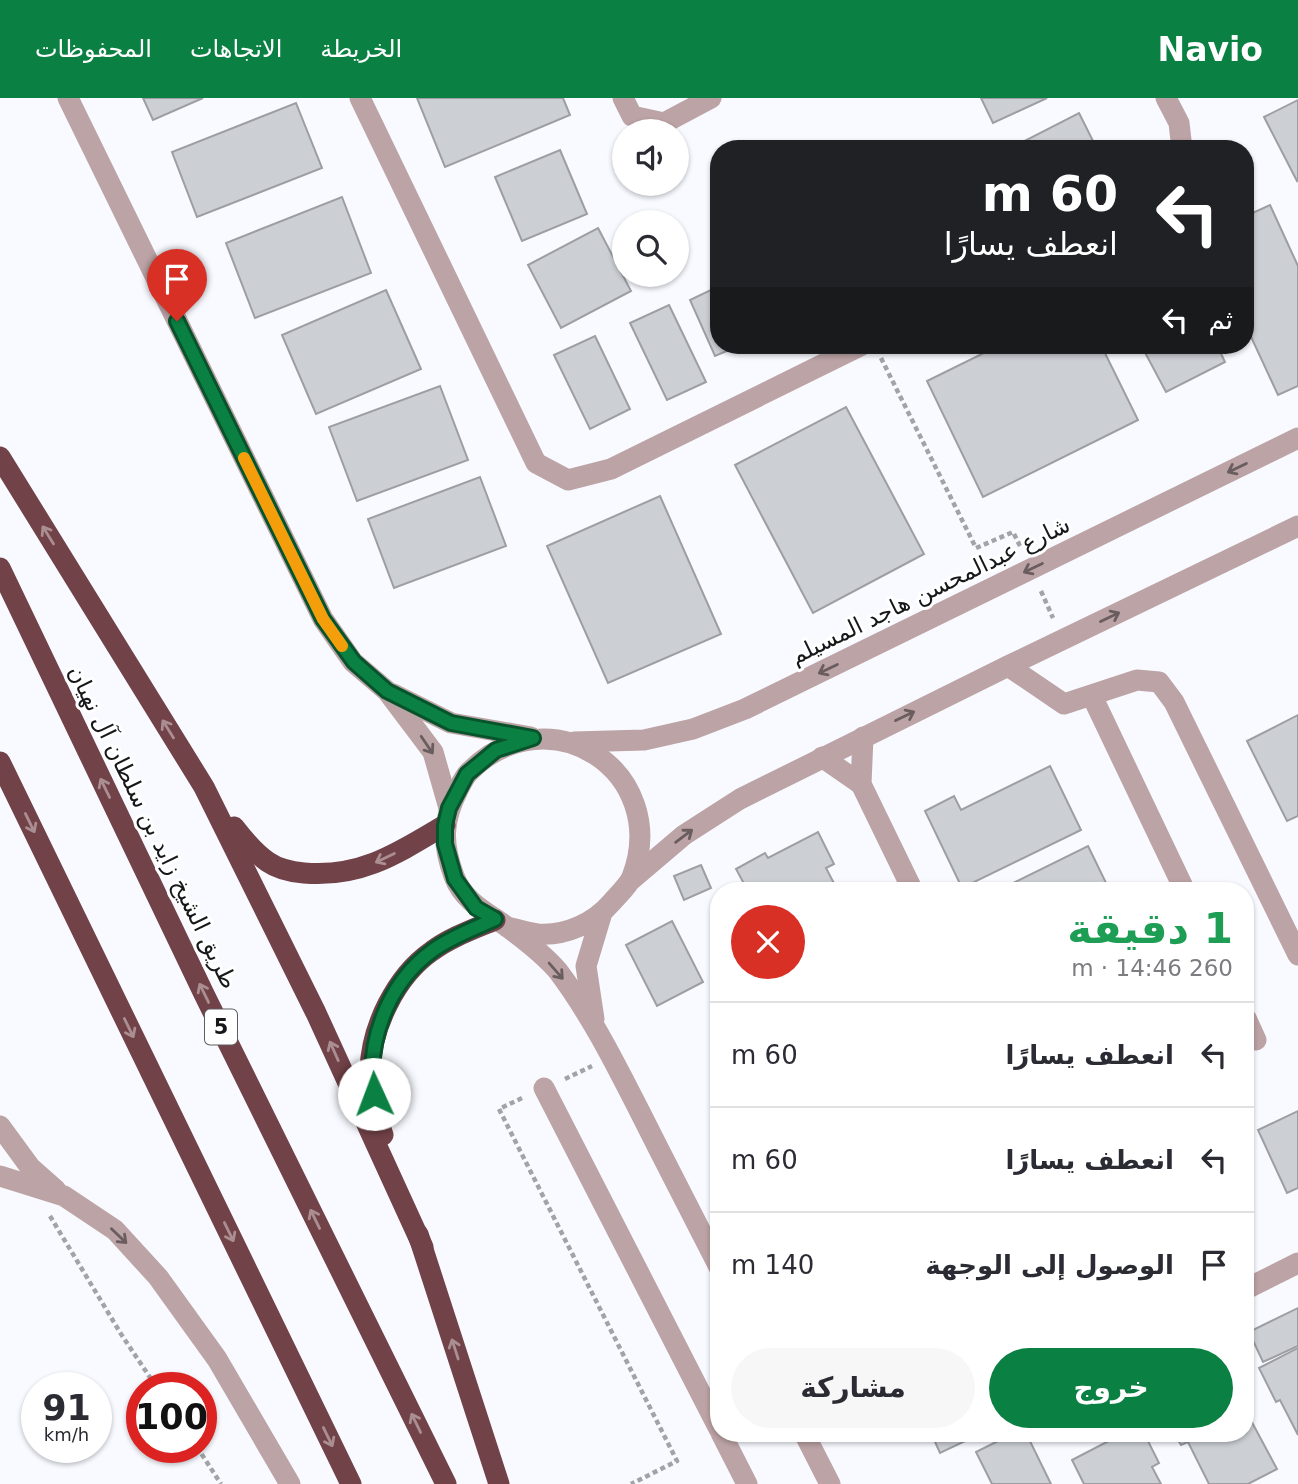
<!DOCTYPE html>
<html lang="ar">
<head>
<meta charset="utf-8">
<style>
  body { margin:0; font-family:"DejaVu Sans","Noto Sans Arabic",sans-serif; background:#f7f7f7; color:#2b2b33; direction:rtl; height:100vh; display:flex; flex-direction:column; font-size:26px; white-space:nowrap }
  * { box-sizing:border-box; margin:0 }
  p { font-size:23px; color:#7c7c81 }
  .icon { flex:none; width:38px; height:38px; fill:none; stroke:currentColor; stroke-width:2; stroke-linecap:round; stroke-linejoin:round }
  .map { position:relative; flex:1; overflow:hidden; direction:ltr }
  .drawer { position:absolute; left:710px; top:784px; width:544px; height:560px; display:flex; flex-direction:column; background:#fff; border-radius:28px; box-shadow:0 2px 5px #0004; direction:rtl }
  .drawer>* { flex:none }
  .top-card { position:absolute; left:710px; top:42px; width:544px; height:214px; border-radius:28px; box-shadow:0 2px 5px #0004; direction:rtl; background:#202124; color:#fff; overflow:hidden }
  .fabs { position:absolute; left:612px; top:21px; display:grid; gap:14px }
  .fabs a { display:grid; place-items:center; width:77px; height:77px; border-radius:50%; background:#fff; box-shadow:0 2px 5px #0004; font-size:35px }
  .speed { position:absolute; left:21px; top:1274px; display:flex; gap:14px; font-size:35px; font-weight:700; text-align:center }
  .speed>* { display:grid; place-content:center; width:91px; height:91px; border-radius:50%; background:#fff; box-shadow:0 2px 5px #0004; line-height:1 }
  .speed small { font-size:18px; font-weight:400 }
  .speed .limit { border:10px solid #d22; background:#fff; color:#111 }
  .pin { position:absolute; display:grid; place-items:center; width:60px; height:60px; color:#fff; margin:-72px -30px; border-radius:50% 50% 50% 0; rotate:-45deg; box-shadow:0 0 7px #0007 }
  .pin .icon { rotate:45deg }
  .me { position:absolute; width:77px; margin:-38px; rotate:358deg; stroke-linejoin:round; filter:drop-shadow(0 0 5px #0008) }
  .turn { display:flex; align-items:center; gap:24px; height:147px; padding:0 21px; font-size:32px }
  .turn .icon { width:91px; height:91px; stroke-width:2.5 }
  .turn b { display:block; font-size:49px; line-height:60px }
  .then { display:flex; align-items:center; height:66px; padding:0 21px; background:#0003; gap:14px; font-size:26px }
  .round { display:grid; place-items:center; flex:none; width:74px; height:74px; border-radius:37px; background:#f7f7f7 }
  .headline { display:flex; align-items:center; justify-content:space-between; height:119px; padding:0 21px }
  h1 { font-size:42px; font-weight:700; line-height:52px; color:#1e9e55 }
  .cta { display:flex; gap:14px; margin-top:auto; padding:14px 21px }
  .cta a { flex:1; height:80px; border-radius:42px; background:#0b8043; color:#fff; font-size:28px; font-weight:700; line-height:80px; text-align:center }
  .cta a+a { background:#f7f7f7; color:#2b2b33 }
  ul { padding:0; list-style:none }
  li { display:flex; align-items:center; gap:21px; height:105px; padding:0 21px; border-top:2px solid #e1e1e2 }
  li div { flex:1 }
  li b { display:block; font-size:26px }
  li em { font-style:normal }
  header { display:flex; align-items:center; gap:42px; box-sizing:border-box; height:98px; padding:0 35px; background:#0b8043; color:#fff }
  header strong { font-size:33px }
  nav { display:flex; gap:38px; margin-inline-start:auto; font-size:24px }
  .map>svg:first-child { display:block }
</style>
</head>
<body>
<header>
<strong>Navio</strong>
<nav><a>الخريطة</a><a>الاتجاهات</a><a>المحفوظات</a></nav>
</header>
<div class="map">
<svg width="1298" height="1386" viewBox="0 0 1298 1386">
  <rect width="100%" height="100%" fill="#f8faff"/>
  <g fill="#cccfd4" stroke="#9c9ea3" stroke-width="2">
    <path d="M143 0H203L153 22Z"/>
    <path d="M417 0H563L570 17 445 69Z"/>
    <path d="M981 0H1047L993 25Z"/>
    <path d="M1298 2V82L1297 83 1264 19Z"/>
    <path d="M296 5 322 70 197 119 172 54Z"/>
    <path d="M1079 15 1097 51H1009Z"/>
    <path d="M560 52 587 116 522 143 495 79Z"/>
    <path d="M342 99 371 175 255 220 226 145Z"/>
    <path d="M1270 107 1298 168V288L1278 297 1246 228V118Z"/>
    <path d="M598 130 631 193 561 230 528 167Z"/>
    <path d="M719 188V247H741L715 258 690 202Z"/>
    <path d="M386 192 421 271 316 316 282 237Z"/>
    <path d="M669 207 706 284 667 302 630 225Z"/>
    <path d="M595 238 630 311 590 331 554 257Z"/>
    <path d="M1000 247H1101L1138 322 983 399 927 283Z"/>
    <path d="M1141 247H1217L1225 264 1166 294Z"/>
    <path d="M440 288 468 362 357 403 329 329Z"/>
    <path d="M846 309 924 456 813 515 735 367Z"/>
    <path d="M480 379 506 448 394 490 368 421Z"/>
    <path d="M660 398 721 536 608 585 547 448Z"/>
    <path d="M1298 617V718L1287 723 1247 643Z"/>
    <path d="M1050 668 1081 732 962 790 925 713 954 698 961 712Z"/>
    <path d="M818 734 834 766 826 770 838 793H748L736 771 765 755 768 760Z"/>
    <path d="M1088 748 1110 793H997Z"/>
    <path d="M701 767 711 790 684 802 674 778Z"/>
    <path d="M672 823 703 884 657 908 626 847Z"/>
    <path d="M1298 1013V1090L1287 1095 1258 1032Z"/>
    <path d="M1298 1210V1248L1263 1264 1249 1234Z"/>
    <path d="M1298 1250V1337L1280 1302 1276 1304 1259 1270Z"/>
    <path d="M1246 1306 1250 1314 1247 1315 1277 1371 1248 1386H1209L1188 1344 1181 1347 1174 1335H1246Z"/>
    <path d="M931 1335H982L940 1355Z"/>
    <path d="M1014 1335H1026L1051 1386H992L976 1354Z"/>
    <path d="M1124 1335H1144L1159 1365 1152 1369 1161 1386H1084L1072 1362Z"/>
  </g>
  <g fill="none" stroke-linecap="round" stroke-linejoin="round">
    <g stroke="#a1a3a7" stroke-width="4.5" stroke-dasharray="5 3.5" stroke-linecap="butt">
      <path d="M881 260 976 450 1013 434 1021 450"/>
      <path d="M1041 493 1053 520"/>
      <path d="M565 981 592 968"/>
      <path d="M522 1000 499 1011 677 1363 631 1386"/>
      <path d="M50 1118 121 1236 157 1290"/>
      <path d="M197 1349 221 1386"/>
    </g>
    <g stroke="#bca3a5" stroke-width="21">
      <path d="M68 0 323 521 353 564 387 593 433 654 449 710"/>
      <path d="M360 0 536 365 568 382 611 371 862 247"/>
      <path d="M623 0 632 18 664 25 711 0"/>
      <path d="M1166 0 1179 25 1182 51"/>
      <path d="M1008 568 1064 606 1137 582 1159 584 1174 604 1298 857"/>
      <path d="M393 596 451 625 531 639"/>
      <path d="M1092 598 1185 793"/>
      <path d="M863 639 861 686 913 793"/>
      <path d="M574 644 644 642 693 631 745 611 1298 340"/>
      <path d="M822 659 861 686"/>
      <path d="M631 782 684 737 740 701 1008 568 1298 428"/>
      <path d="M507 829C517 831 528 835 538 836 566 838 594 825 612 804 618 797 628 788 632 779 672 674 549 593 469 674 464 679 461 686 458 692 442 723 442 746 454 778 463 803 486 814 506 828 521 839 546 859 558 873 591 917 615 965 640 1014 666 1066 693 1118 719 1169"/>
      <path d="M1246 920 1256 942"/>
      <path d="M594 921 586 868 601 818"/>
      <path d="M544 990 719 1331"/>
      <path d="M0 1028 30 1069 56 1092"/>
      <path d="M0 1078 64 1098 115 1132 158 1179 217 1261 290 1386"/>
      <path d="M1246 1191 1298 1165"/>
      <path d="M721 1335 747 1386"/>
      <path d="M804 1335 830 1386"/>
    </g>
    <g stroke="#714247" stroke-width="21">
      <path d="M0 359 204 689 316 915 423 1149"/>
      <path d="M0 470 204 896 446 1386"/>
      <path d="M0 664 351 1386"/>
      <path d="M234 729C244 742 255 755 268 764 278 771 293 774 304 775 361 780 398 755 445 727"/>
      <path d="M383 1037C376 1017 370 994 370 973 371 929 396 878 432 853 451 839 474 831 495 822"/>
      <path d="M418 1136 499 1386"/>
    </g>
  </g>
  <defs><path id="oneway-shaft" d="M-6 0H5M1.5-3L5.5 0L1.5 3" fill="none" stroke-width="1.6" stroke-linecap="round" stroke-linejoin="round" transform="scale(1.75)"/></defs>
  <g stroke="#695d5f">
    <use href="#oneway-shaft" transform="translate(1237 370) rotate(154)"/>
    <use href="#oneway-shaft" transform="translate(1033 470) rotate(154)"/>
    <use href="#oneway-shaft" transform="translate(1110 519) rotate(-26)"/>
    <use href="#oneway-shaft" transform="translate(828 571) rotate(154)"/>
    <use href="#oneway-shaft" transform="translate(905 618) rotate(-26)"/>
    <use href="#oneway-shaft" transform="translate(427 647) rotate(56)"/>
    <use href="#oneway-shaft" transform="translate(684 738) rotate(-37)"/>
    <use href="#oneway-shaft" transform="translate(556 873) rotate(49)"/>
    <use href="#oneway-shaft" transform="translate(119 1138) rotate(44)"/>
  </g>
  <g stroke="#aa8e91">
    <use href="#oneway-shaft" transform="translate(48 437) rotate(-122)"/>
    <use href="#oneway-shaft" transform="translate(168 631) rotate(-122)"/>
    <use href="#oneway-shaft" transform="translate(105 690) rotate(-116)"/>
    <use href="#oneway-shaft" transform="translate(30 725) rotate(64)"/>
    <use href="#oneway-shaft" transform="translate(385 760) rotate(154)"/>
    <use href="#oneway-shaft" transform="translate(204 895) rotate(-116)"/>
    <use href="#oneway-shaft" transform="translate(129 930) rotate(64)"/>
    <use href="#oneway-shaft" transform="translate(334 953) rotate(-114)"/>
    <use href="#oneway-shaft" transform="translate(315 1121) rotate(-116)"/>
    <use href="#oneway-shaft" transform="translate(229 1134) rotate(64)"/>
    <use href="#oneway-shaft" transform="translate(455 1251) rotate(-108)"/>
    <use href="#oneway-shaft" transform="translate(416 1325) rotate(-116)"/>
    <use href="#oneway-shaft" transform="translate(328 1339) rotate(64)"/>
  </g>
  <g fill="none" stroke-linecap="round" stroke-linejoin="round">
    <g stroke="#07532c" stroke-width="18">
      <path id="route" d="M177 223 323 521 354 564 387 593 451 625 533 640 496 652 467 676 449 710 445 727V746L455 781 476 810 495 821C474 831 451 839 432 853 388 885 366 944 374 996"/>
    </g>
    <use href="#route" stroke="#0b8043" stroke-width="12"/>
    <path stroke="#f59e0b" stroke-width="12" d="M244 360 323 521 342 548"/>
  </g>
  <g text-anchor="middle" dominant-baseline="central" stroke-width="6" stroke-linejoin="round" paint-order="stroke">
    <rect fill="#fff" stroke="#5c5d5e" stroke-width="2" x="205" y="911.5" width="32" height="35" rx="5"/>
    <g font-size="21" font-weight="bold" fill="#161719">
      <text x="221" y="929">5</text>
    </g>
    <g font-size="23" fill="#161719" stroke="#fff">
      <text transform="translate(930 492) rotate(-26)">شارع عبدالمحسن هاجد المسيلم</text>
      <text transform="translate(153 729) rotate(64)">طريق الشيخ زايد بن سلطان آل نهيان</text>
    </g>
  </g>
</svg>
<div class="fabs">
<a><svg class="icon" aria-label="sound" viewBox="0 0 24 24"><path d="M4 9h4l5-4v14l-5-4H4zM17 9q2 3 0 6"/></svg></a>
<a><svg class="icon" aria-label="search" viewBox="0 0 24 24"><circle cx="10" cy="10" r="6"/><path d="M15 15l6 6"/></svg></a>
</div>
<div class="speed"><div>91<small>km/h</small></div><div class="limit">100</div></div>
<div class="pin" style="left:177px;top:223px;background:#d93025"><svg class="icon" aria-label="arrive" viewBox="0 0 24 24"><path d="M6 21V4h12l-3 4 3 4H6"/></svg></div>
<svg class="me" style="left:374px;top:996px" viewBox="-20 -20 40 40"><circle r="19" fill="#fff"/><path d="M0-13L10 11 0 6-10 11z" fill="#0b8043"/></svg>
<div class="top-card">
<div class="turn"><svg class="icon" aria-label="left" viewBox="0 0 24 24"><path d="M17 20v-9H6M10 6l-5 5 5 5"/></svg><div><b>60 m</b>انعطف يسارًا</div></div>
<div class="then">ثم<svg class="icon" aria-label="left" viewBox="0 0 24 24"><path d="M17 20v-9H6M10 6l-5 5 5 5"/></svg></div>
</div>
<section class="drawer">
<div class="headline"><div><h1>1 دقيقة</h1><p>260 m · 14:46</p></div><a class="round" style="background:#d93025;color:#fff"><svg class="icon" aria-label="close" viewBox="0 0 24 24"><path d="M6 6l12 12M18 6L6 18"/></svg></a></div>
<ul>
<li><svg class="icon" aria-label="left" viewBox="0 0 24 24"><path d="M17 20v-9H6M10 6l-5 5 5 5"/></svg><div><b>انعطف يسارًا</b></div><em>60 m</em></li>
<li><svg class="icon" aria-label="left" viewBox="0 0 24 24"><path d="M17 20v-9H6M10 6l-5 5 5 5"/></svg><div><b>انعطف يسارًا</b></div><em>60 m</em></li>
<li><svg class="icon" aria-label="arrive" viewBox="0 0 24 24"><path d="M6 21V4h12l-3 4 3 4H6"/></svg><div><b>الوصول إلى الوجهة</b></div><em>140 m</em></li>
</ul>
<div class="cta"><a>خروج</a><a>مشاركة</a></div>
</section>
</div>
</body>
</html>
